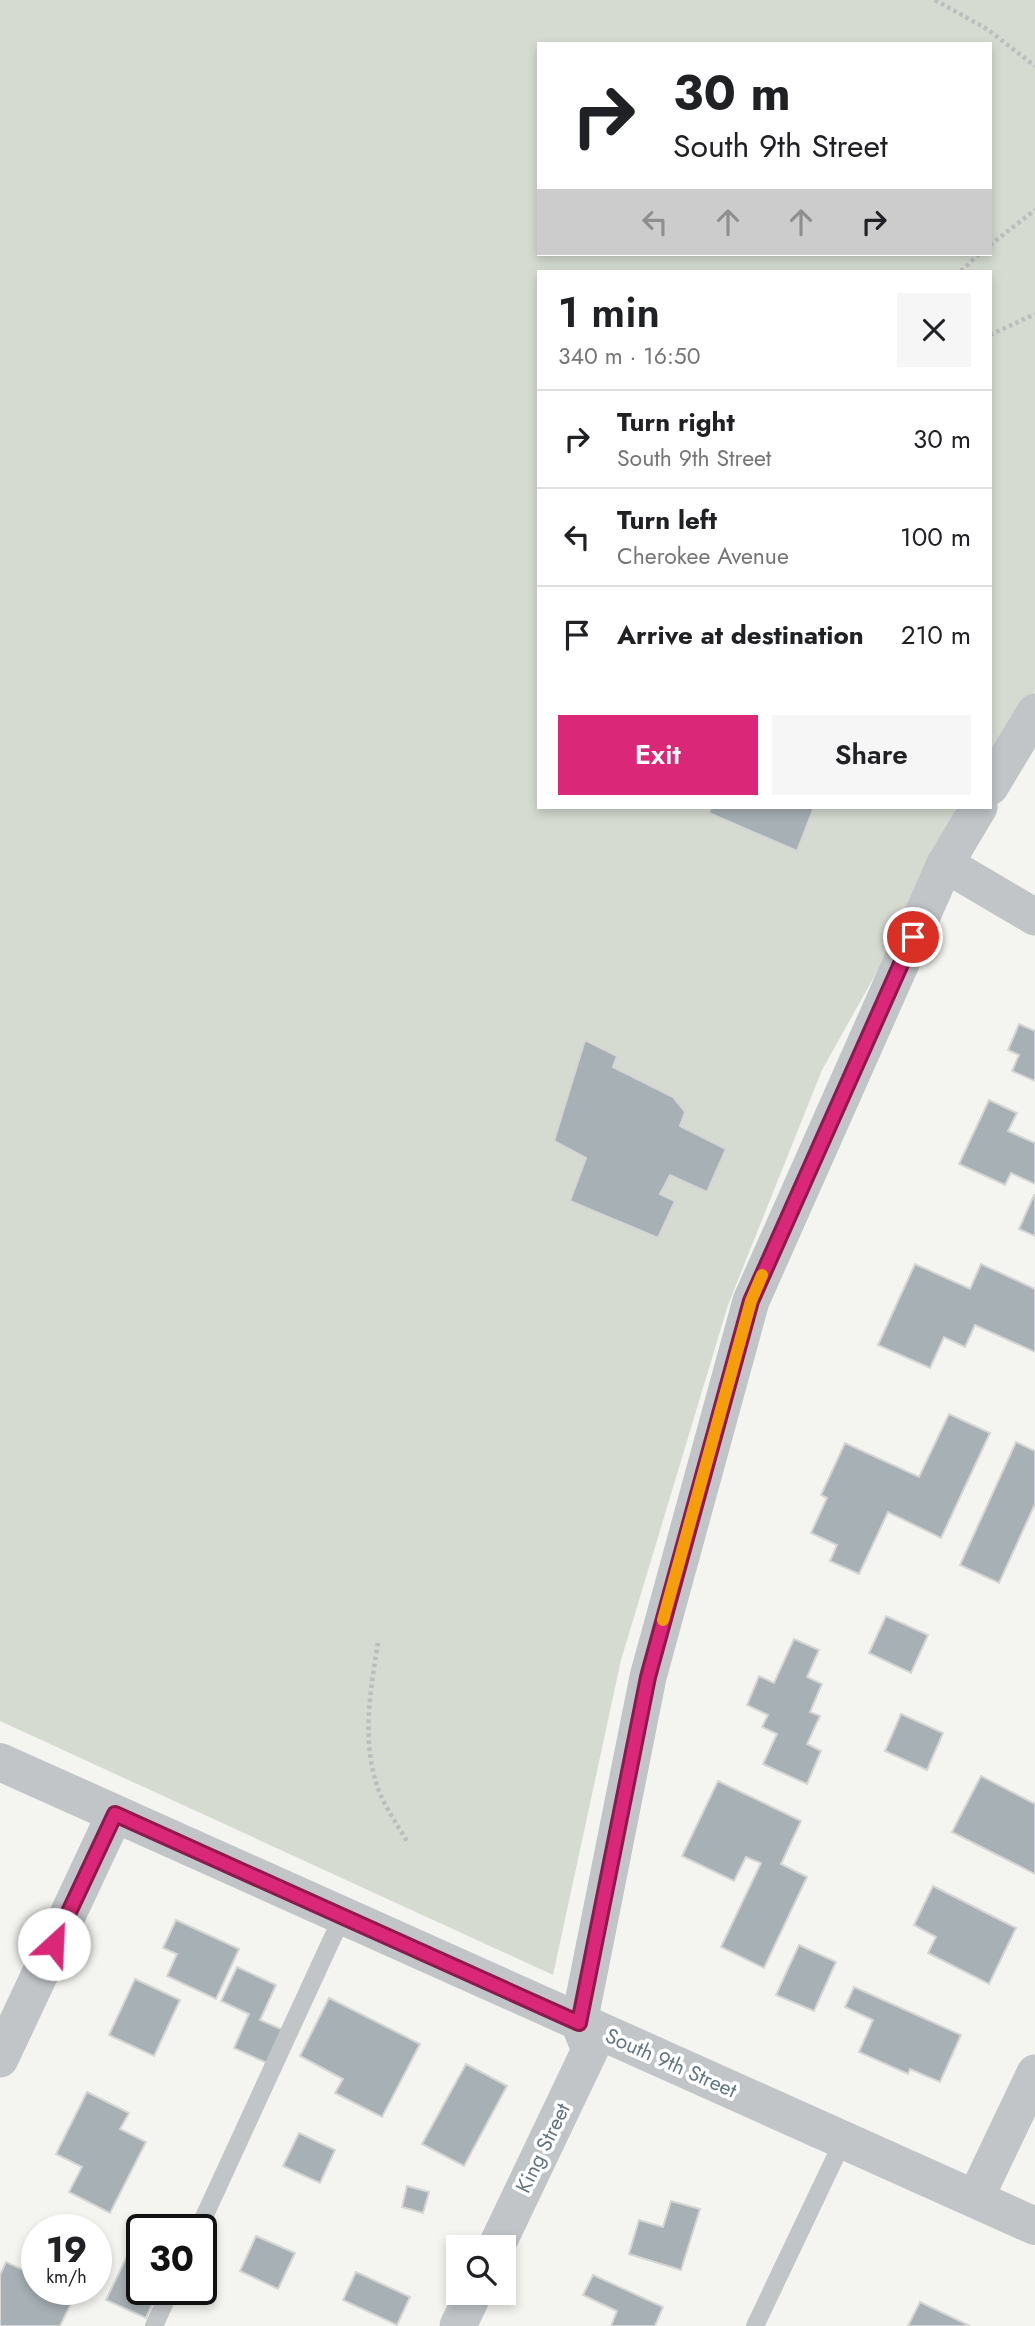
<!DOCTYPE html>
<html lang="en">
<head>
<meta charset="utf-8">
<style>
  body { margin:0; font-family:Jost,sans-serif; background:#f6f6f6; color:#202124; height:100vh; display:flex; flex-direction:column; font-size:26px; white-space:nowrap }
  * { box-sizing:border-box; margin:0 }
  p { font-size:23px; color:#757577 }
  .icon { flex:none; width:38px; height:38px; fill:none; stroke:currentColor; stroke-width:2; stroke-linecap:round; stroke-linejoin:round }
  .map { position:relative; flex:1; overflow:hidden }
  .side { position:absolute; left:537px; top:270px; width:455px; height:539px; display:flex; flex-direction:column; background:#fff; border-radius:0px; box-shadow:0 4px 10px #0003 }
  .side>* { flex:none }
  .banner { position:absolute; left:537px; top:42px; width:455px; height:214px; border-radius:0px; box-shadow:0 4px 10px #0003; background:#fff; color:#202124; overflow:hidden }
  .fabs { position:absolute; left:446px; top:2235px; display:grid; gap:14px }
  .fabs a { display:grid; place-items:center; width:70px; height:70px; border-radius:0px; background:#fff; box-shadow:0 4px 10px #0003; font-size:35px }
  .speed { position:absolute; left:21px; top:2214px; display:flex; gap:14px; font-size:35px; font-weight:700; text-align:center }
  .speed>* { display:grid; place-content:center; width:91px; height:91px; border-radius:50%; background:#fff; box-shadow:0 4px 10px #0003; line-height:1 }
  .speed small { font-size:18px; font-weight:400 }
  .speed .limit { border:4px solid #111; border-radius:10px; background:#fff; color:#111 }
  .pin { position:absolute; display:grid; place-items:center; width:60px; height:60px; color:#fff; margin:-30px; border:4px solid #fff; border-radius:50%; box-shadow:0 2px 7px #0007 }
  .me { position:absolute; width:77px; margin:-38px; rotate:25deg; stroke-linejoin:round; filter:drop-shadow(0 0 5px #0008) }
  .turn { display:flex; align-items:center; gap:24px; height:147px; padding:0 21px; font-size:32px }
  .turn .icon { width:91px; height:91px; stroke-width:2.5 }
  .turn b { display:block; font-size:49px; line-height:60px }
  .lanes { display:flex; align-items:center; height:66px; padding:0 21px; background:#0003; justify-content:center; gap:35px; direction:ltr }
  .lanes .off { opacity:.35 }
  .round { display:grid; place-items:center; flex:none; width:74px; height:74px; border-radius:0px; background:#f6f6f6 }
  .headline { display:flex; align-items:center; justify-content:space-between; height:119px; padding:0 21px }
  h1 { font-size:42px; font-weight:600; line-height:52px }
  .cta { display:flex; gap:14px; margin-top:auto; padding:14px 21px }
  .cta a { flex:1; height:80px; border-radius:0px; background:#db2777; color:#fff; font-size:28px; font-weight:600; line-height:80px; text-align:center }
  .cta a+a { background:#f6f6f6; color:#202124 }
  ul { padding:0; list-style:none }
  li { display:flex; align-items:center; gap:21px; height:98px; padding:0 21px; border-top:2px solid #e0e0e0 }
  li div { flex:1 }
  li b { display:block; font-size:26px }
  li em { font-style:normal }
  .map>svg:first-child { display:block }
</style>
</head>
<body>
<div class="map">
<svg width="1035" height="2326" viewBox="0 0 1035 2326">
  <rect width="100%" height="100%" fill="#f4f4f0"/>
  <path fill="#d5dbd1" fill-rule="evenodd" d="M0 0H1035V691L991 768 990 271H539V807H969L822 1070 728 1305 621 1660 553 1975 0 1721ZM539 44H990V254H539Z"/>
  <g fill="#a7b0b5" stroke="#d5d5d3" stroke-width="2">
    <path d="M711 807H814L797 851 709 813Z"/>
    <path d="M1019 1024 1035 1031V1081L1012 1071 1019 1055 1008 1050Z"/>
    <path d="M585 1040 617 1056 613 1067 673 1097 685 1112 680 1126 726 1149 707 1192 670 1175 660 1194 675 1201 658 1238 570 1201 586 1158 554 1141Z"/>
    <path d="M989 1100 1017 1113 1008 1131 1035 1143V1184L1011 1173 1005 1185 959 1164Z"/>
    <path d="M1034 1195H1035V1236L1019 1229Z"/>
    <path d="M915 1264 970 1289 981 1264 1035 1289V1352L975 1325 965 1347 944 1337 930 1368 878 1345Z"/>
    <path d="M949 1414 990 1433 941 1538 888 1512 859 1574 830 1561 837 1545 811 1533 827 1498 821 1495 845 1443 919 1477Z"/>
    <path d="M1016 1442 1035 1451V1504L999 1583 960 1565Z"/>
    <path d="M886 1616 928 1635 911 1673 869 1653Z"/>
    <path d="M794 1639 819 1650 807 1677 822 1684 810 1712 820 1716 807 1744 821 1751 807 1784 763 1764 777 1734 762 1727 768 1715 747 1705 759 1676 774 1683Z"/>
    <path d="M901 1714 943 1733 927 1770 885 1751Z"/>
    <path d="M981 1776 1035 1804V1874L952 1832Z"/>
    <path d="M718 1781 801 1821 781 1864 807 1877 764 1968 721 1947 761 1863 746 1857 734 1881 682 1856Z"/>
    <path d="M933 1886 1016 1928 989 1984 928 1953 936 1937 914 1925Z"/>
    <path d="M176 1920 239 1949 216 1999 167 1976 177 1954 163 1948Z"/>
    <path d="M799 1945 836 1962 814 2011 776 1995Z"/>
    <path d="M237 1967 276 1985 260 2020 283 2030 267 2063 234 2048 249 2014 221 2001Z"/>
    <path d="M135 1979 180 2000 154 2056 109 2035Z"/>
    <path d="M854 1987 961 2035 940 2082 910 2069 908 2074 859 2052 873 2020 845 2007Z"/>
    <path d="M329 1998 420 2044 382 2117 335 2093 343 2079 300 2056Z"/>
    <path d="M466 2064 507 2086 464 2166 422 2144Z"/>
    <path d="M87 2092 129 2113 120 2129 146 2142 110 2213 69 2192 82 2167 56 2154Z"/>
    <path d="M299 2133 335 2150 320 2183 283 2166Z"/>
    <path d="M407 2186 429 2192 423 2213 402 2207Z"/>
    <path d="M671 2201 700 2209 681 2270 629 2254 639 2220 663 2227Z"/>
    <path d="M256 2236 295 2253 278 2289 240 2271Z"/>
    <path d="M37 2254V2289H78L60 2326H0V2275L6 2262 28 2272Z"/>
    <path d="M126 2258 142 2265V2289H159L146 2318 106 2300Z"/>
    <path d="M356 2272 410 2297 397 2325 343 2300Z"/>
    <path d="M593 2275 663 2307 655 2326H611L617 2311 583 2295Z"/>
    <path d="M920 2302 970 2326H908Z"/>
  </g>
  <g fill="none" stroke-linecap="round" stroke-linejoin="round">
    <g stroke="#bbbdbf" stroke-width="4.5" stroke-dasharray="3.5 3.5" stroke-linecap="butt">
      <path d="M935 0 987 29 1035 66"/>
      <path d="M990 245 1035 210"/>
      <path d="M961 271 979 254"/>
      <path d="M990 335 1035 314"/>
      <path d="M378 1643C370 1692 361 1743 379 1791 386 1809 399 1827 408 1843"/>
    </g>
    <g stroke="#c1c5c8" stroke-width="18">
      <path d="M198 2230 343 1915"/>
      <path d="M154 2326 171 2289"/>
      <path d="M755 2326 844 2139"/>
    </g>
    <g stroke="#c1c5c8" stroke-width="37">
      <path d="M990 787 1035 712"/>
      <path d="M945 864 1035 917"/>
      <path d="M0 2059 115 1814"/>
      <path d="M975 2199 1035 2073"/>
      <path d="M496 2247 590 2050 579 2023 648 1677 751 1301 945 864 979 807"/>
      <path d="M458 2326 474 2292"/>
    </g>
    <path stroke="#c1c5c8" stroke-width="38" d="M0 1762 1035 2226"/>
  </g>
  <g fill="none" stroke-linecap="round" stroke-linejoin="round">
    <g stroke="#8e194d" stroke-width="18">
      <path id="route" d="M54 1944 115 1814 579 2023 648 1677 751 1301 913 937"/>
    </g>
    <use href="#route" stroke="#db2777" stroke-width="12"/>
    <path stroke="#f59e0b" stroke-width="12" d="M663 1620 751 1301 762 1275"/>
  </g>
  <g text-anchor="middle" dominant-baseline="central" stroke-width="7" stroke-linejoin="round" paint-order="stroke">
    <g font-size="21" fill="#637581" stroke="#fff">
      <text transform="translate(671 2063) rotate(24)">South 9th Street</text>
      <text transform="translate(543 2148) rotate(-64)">King Street</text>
    </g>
  </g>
</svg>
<div class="fabs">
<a><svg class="icon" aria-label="search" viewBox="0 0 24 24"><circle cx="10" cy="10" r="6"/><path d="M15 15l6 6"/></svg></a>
</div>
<div class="speed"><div>19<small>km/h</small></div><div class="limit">30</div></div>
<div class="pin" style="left:913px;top:937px;background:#d93025"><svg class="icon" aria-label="arrive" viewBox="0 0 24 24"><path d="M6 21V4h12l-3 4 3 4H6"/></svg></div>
<svg class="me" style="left:54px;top:1944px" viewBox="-20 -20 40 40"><circle r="19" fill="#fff"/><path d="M0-13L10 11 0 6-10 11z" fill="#db2777"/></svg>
<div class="banner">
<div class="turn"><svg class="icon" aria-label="right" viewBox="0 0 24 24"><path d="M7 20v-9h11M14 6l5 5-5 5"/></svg><div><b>30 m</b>South 9th Street</div></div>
<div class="lanes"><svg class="icon off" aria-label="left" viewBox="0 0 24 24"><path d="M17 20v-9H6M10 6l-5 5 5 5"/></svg><svg class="icon off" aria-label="ahead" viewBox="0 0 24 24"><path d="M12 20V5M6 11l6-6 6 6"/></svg><svg class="icon off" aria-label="ahead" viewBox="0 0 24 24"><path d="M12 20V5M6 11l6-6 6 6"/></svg><svg class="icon" aria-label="right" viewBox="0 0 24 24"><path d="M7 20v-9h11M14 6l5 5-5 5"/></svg></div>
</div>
<section class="side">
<div class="headline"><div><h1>1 min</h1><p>340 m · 16:50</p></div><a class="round"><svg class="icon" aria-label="close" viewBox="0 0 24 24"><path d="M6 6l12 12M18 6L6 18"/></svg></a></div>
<ul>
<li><svg class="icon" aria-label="right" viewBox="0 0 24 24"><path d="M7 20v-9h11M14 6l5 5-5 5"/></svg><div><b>Turn right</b><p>South 9th Street</p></div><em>30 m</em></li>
<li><svg class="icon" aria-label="left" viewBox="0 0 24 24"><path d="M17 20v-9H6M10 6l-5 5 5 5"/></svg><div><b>Turn left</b><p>Cherokee Avenue</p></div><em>100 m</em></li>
<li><svg class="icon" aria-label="arrive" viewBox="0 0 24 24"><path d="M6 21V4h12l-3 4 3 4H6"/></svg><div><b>Arrive at destination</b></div><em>210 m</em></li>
</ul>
<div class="cta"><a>Exit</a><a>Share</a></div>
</section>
</div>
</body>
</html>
